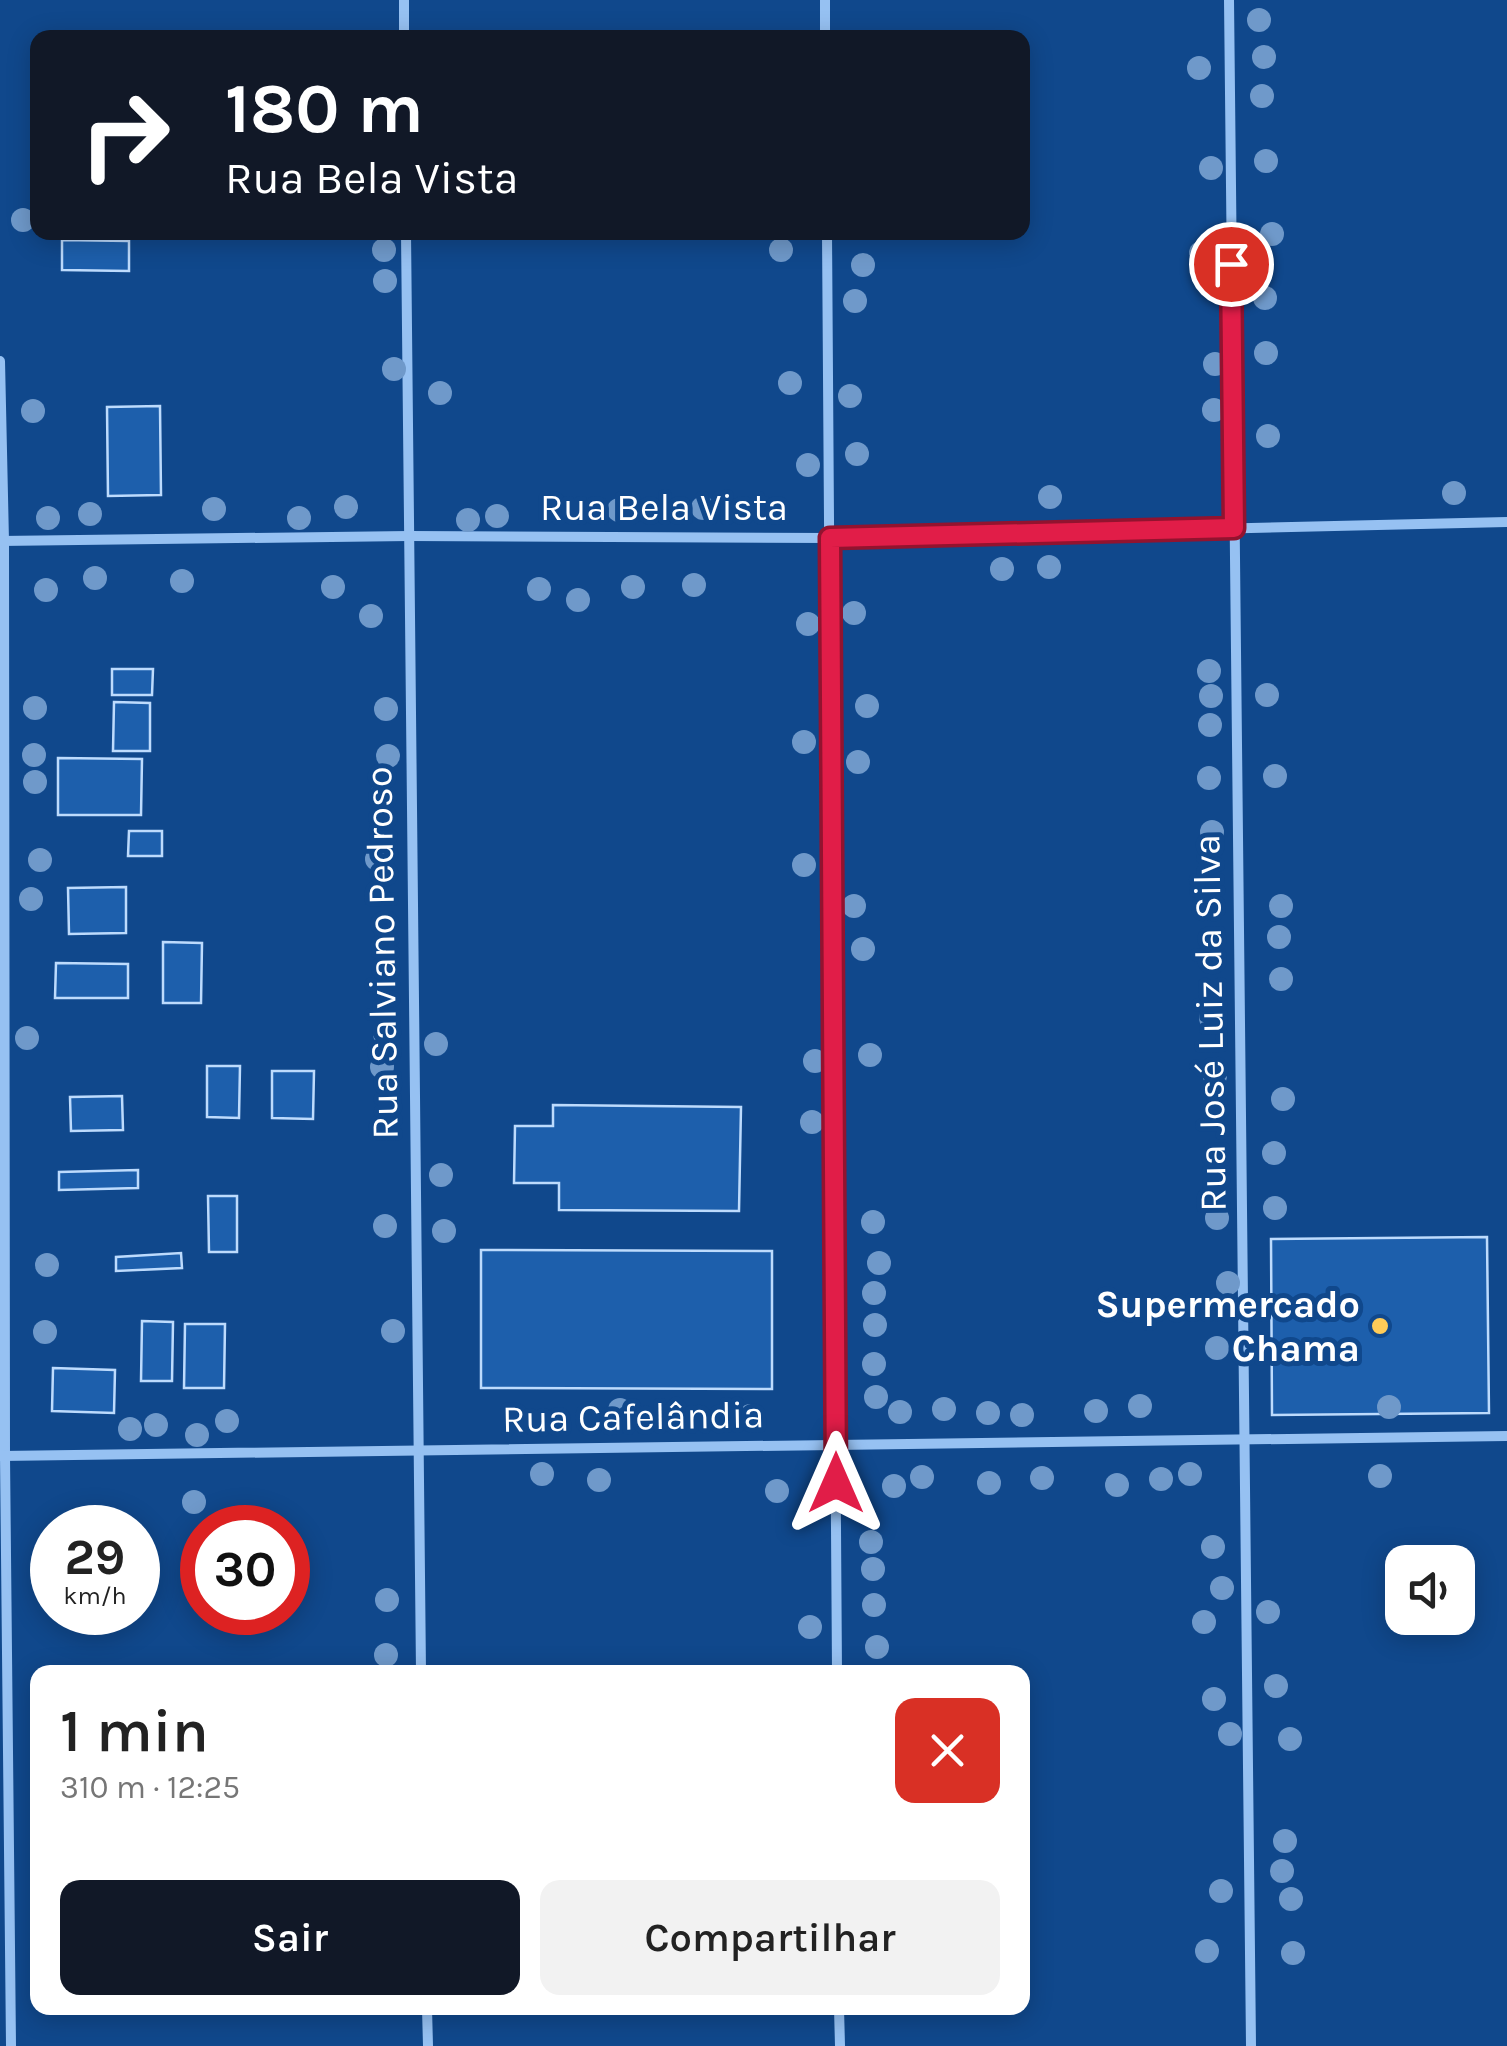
<!DOCTYPE html>
<html lang="pt">
<head>
<meta charset="utf-8">
<style>
  body { margin:0; font-family:Karla,sans-serif; background:#f2f2f2; color:#222; height:100vh; display:flex; flex-direction:column; font-size:38px; white-space:nowrap }
  * { box-sizing:border-box; margin:0 }
  p { font-size:32px; color:#767676 }
  .icon { flex:none; width:55px; height:55px; fill:none; stroke:currentColor; stroke-width:2; stroke-linecap:round; stroke-linejoin:round }
  .map { position:relative; flex:1; overflow:hidden }
  .side { position:absolute; left:30px; top:1665px; width:1000px; height:350px; display:flex; flex-direction:column; background:#fff; border-radius:20px; box-shadow:0 5px 25px #0003 }
  .side>* { flex:none }
  .top-card { position:absolute; left:30px; top:30px; width:1000px; height:210px; border-radius:20px; box-shadow:0 5px 25px #0003; background:#111827; color:#fff; overflow:hidden }
  .buttons { position:absolute; left:1385px; top:1545px; display:grid; gap:20px }
  .buttons a { display:grid; place-items:center; width:90px; height:90px; border-radius:20px; background:#fff; box-shadow:0 5px 25px #0003; font-size:50px }
  .speed { position:absolute; left:30px; top:1505px; display:flex; gap:20px; font-size:50px; font-weight:700; text-align:center }
  .speed>* { display:grid; place-content:center; width:130px; height:130px; border-radius:50%; background:#fff; box-shadow:0 5px 25px #0003; line-height:1 }
  .speed small { font-size:25px; font-weight:400 }
  .speed .limit { border:15px solid #d22; background:#fff; color:#111 }
  .pin { position:absolute; display:grid; place-items:center; width:85px; height:85px; color:#fff; margin:-42px; border:5px solid #fff; border-radius:50%; box-shadow:0 2px 10px #0007 }
  .me { position:absolute; width:110px; margin:-55px; rotate:0deg; stroke-linejoin:round; filter:drop-shadow(0 0 8px #0008) }
  .turn { display:flex; align-items:center; gap:35px; height:210px; padding:0 30px; font-size:45px }
  .turn .icon { width:130px; height:130px; stroke-width:2.5 }
  .turn b { display:block; font-size:70px; line-height:85px }
  .round { display:grid; place-items:center; flex:none; width:105px; height:105px; border-radius:20px; background:#f2f2f2 }
  .overview { display:flex; align-items:center; justify-content:space-between; height:170px; padding:0 30px }
  h1 { font-size:60px; font-weight:600; line-height:75px }
  .primary-button { display:flex; gap:20px; margin-top:auto; padding:20px 30px }
  .primary-button a { flex:1; height:115px; border-radius:20px; background:#111827; color:#fff; font-size:40px; font-weight:600; line-height:115px; text-align:center }
  .primary-button a+a { background:#f2f2f2; color:#222 }
  .map>svg:first-child { display:block }
</style>
</head>
<body>
<div class="map">
<svg width="1507" height="2046" viewBox="0 0 1507 2046">
  <rect width="100%" height="100%" fill="#10488c"/>
  <g fill="#1d5fac" stroke="#bddbfd" stroke-width="2.5">
    <path d="M62 240 129 241V271L62 270Z"/>
    <path d="M160 406 161 495 108 496 107 407Z"/>
    <path d="M112 669H153L152 695H112Z"/>
    <path d="M114 702 150 703V751H113Z"/>
    <path d="M58 758 142 759 141 815H58Z"/>
    <path d="M129 831H162V856H128Z"/>
    <path d="M126 887V933L69 934 68 888Z"/>
    <path d="M163 942 202 943 201 1003H163Z"/>
    <path d="M56 963 128 964V998H55Z"/>
    <path d="M207 1066H240L239 1118 207 1117Z"/>
    <path d="M272 1071H314L313 1119 272 1118Z"/>
    <path d="M122 1096 123 1130 71 1131 70 1097Z"/>
    <path d="M553 1105 741 1107 739 1211 559 1210V1183H514L515 1126H553Z"/>
    <path d="M138 1170V1188L59 1190V1172Z"/>
    <path d="M208 1196H237V1252H209Z"/>
    <path d="M1487 1237 1489 1413 1272 1415 1271 1239Z"/>
    <path d="M481 1250 772 1251V1389L481 1388Z"/>
    <path d="M181 1253 182 1268 116 1271V1257Z"/>
    <path d="M142 1321 173 1322 172 1381H141Z"/>
    <path d="M185 1324H225L224 1388H184Z"/>
    <path d="M53 1368 115 1370 114 1413 52 1411Z"/>
  </g>
  <g fill="none" stroke-linecap="round" stroke-linejoin="round">
    <g stroke="#96c1f2" stroke-width="10">
      <path d="M404 0V38"/>
      <path d="M825 0V38"/>
      <path d="M1229 0 1251 2046"/>
      <path d="M406 232 421 1672"/>
      <path d="M827 232 837 1672"/>
      <path d="M0 361 4 541 5 1456 11 2046"/>
      <path d="M0 541 409 536 830 538 1507 522"/>
      <path d="M1 1456 1507 1436"/>
      <path d="M427 2008 428 2046"/>
      <path d="M839 2008 840 2046"/>
    </g>
  </g>
  <g fill="#6f99ca">
    <circle cx="1259" cy="20" r="12"/>
    <circle cx="1264" cy="57" r="12"/>
    <circle cx="1199" cy="68" r="12"/>
    <circle cx="1262" cy="96" r="12"/>
    <circle cx="1266" cy="161" r="12"/>
    <circle cx="1211" cy="168" r="12"/>
    <circle cx="23" cy="220" r="12"/>
    <circle cx="1272" cy="234" r="12"/>
    <circle cx="384" cy="250" r="12"/>
    <circle cx="781" cy="250" r="12"/>
    <circle cx="1201" cy="253" r="12"/>
    <circle cx="863" cy="265" r="12"/>
    <circle cx="385" cy="281" r="12"/>
    <circle cx="1265" cy="298" r="12"/>
    <circle cx="855" cy="301" r="12"/>
    <circle cx="1266" cy="353" r="12"/>
    <circle cx="1215" cy="364" r="12"/>
    <circle cx="394" cy="369" r="12"/>
    <circle cx="790" cy="383" r="12"/>
    <circle cx="440" cy="393" r="12"/>
    <circle cx="850" cy="396" r="12"/>
    <circle cx="1214" cy="410" r="12"/>
    <circle cx="33" cy="411" r="12"/>
    <circle cx="1268" cy="436" r="12"/>
    <circle cx="857" cy="454" r="12"/>
    <circle cx="808" cy="465" r="12"/>
    <circle cx="1454" cy="493" r="12"/>
    <circle cx="1050" cy="497" r="12"/>
    <circle cx="346" cy="507" r="12"/>
    <circle cx="703" cy="508" r="12"/>
    <circle cx="214" cy="509" r="12"/>
    <circle cx="619" cy="510" r="12"/>
    <circle cx="90" cy="514" r="12"/>
    <circle cx="497" cy="516" r="12"/>
    <circle cx="48" cy="518" r="12"/>
    <circle cx="299" cy="518" r="12"/>
    <circle cx="468" cy="520" r="12"/>
    <circle cx="1049" cy="567" r="12"/>
    <circle cx="1002" cy="569" r="12"/>
    <circle cx="95" cy="578" r="12"/>
    <circle cx="182" cy="581" r="12"/>
    <circle cx="694" cy="585" r="12"/>
    <circle cx="333" cy="587" r="12"/>
    <circle cx="633" cy="587" r="12"/>
    <circle cx="539" cy="589" r="12"/>
    <circle cx="46" cy="590" r="12"/>
    <circle cx="578" cy="600" r="12"/>
    <circle cx="854" cy="613" r="12"/>
    <circle cx="371" cy="616" r="12"/>
    <circle cx="808" cy="624" r="12"/>
    <circle cx="1209" cy="671" r="12"/>
    <circle cx="1267" cy="695" r="12"/>
    <circle cx="1211" cy="696" r="12"/>
    <circle cx="867" cy="706" r="12"/>
    <circle cx="35" cy="708" r="12"/>
    <circle cx="386" cy="709" r="12"/>
    <circle cx="1210" cy="725" r="12"/>
    <circle cx="804" cy="742" r="12"/>
    <circle cx="34" cy="755" r="12"/>
    <circle cx="388" cy="756" r="12"/>
    <circle cx="858" cy="762" r="12"/>
    <circle cx="1275" cy="776" r="12"/>
    <circle cx="1209" cy="778" r="12"/>
    <circle cx="35" cy="782" r="12"/>
    <circle cx="382" cy="795" r="12"/>
    <circle cx="1212" cy="832" r="12"/>
    <circle cx="377" cy="859" r="12"/>
    <circle cx="40" cy="860" r="12"/>
    <circle cx="804" cy="865" r="12"/>
    <circle cx="31" cy="899" r="12"/>
    <circle cx="854" cy="906" r="12"/>
    <circle cx="1281" cy="906" r="12"/>
    <circle cx="1279" cy="937" r="12"/>
    <circle cx="863" cy="949" r="12"/>
    <circle cx="1281" cy="979" r="12"/>
    <circle cx="1211" cy="1018" r="12"/>
    <circle cx="385" cy="1034" r="12"/>
    <circle cx="27" cy="1038" r="12"/>
    <circle cx="436" cy="1044" r="12"/>
    <circle cx="870" cy="1055" r="12"/>
    <circle cx="815" cy="1061" r="12"/>
    <circle cx="382" cy="1067" r="12"/>
    <circle cx="1215" cy="1076" r="12"/>
    <circle cx="1283" cy="1099" r="12"/>
    <circle cx="812" cy="1122" r="12"/>
    <circle cx="1274" cy="1153" r="12"/>
    <circle cx="441" cy="1175" r="12"/>
    <circle cx="1275" cy="1208" r="12"/>
    <circle cx="1217" cy="1218" r="12"/>
    <circle cx="873" cy="1222" r="12"/>
    <circle cx="385" cy="1226" r="12"/>
    <circle cx="444" cy="1231" r="12"/>
    <circle cx="879" cy="1263" r="12"/>
    <circle cx="47" cy="1265" r="12"/>
    <circle cx="1228" cy="1283" r="12"/>
    <circle cx="874" cy="1293" r="12"/>
    <circle cx="875" cy="1325" r="12"/>
    <circle cx="393" cy="1331" r="12"/>
    <circle cx="45" cy="1332" r="12"/>
    <circle cx="1217" cy="1348" r="12"/>
    <circle cx="874" cy="1364" r="12"/>
    <circle cx="876" cy="1397" r="12"/>
    <circle cx="1140" cy="1406" r="12"/>
    <circle cx="1389" cy="1407" r="12"/>
    <circle cx="944" cy="1409" r="12"/>
    <circle cx="620" cy="1410" r="12"/>
    <circle cx="1096" cy="1411" r="12"/>
    <circle cx="900" cy="1412" r="12"/>
    <circle cx="988" cy="1413" r="12"/>
    <circle cx="1022" cy="1415" r="12"/>
    <circle cx="750" cy="1416" r="12"/>
    <circle cx="227" cy="1421" r="12"/>
    <circle cx="156" cy="1425" r="12"/>
    <circle cx="130" cy="1429" r="12"/>
    <circle cx="197" cy="1435" r="12"/>
    <circle cx="542" cy="1474" r="12"/>
    <circle cx="1190" cy="1474" r="12"/>
    <circle cx="1380" cy="1476" r="12"/>
    <circle cx="922" cy="1477" r="12"/>
    <circle cx="1042" cy="1478" r="12"/>
    <circle cx="1161" cy="1479" r="12"/>
    <circle cx="599" cy="1480" r="12"/>
    <circle cx="989" cy="1483" r="12"/>
    <circle cx="1117" cy="1485" r="12"/>
    <circle cx="894" cy="1486" r="12"/>
    <circle cx="777" cy="1491" r="12"/>
    <circle cx="194" cy="1502" r="12"/>
    <circle cx="871" cy="1542" r="12"/>
    <circle cx="1213" cy="1547" r="12"/>
    <circle cx="873" cy="1569" r="12"/>
    <circle cx="1222" cy="1588" r="12"/>
    <circle cx="387" cy="1600" r="12"/>
    <circle cx="874" cy="1605" r="12"/>
    <circle cx="1268" cy="1612" r="12"/>
    <circle cx="1204" cy="1622" r="12"/>
    <circle cx="810" cy="1627" r="12"/>
    <circle cx="877" cy="1647" r="12"/>
    <circle cx="386" cy="1655" r="12"/>
    <circle cx="1276" cy="1686" r="12"/>
    <circle cx="1214" cy="1699" r="12"/>
    <circle cx="1230" cy="1734" r="12"/>
    <circle cx="1290" cy="1739" r="12"/>
    <circle cx="1285" cy="1841" r="12"/>
    <circle cx="1282" cy="1871" r="12"/>
    <circle cx="1221" cy="1891" r="12"/>
    <circle cx="1291" cy="1899" r="12"/>
    <circle cx="1207" cy="1951" r="12"/>
    <circle cx="1293" cy="1953" r="12"/>
  </g>
  <g fill="none" stroke-linecap="round" stroke-linejoin="round">
    <g stroke="#92132f" stroke-width="25">
      <path id="route" d="M836 1483 830 538 1234 528 1231 264"/>
    </g>
    <use href="#route" stroke="#e11d48" stroke-width="18"/>
  </g>
  <circle fill="#ffcc58" stroke="#10488c" stroke-width="4" cx="1380" cy="1326" r="10"/>
  <g text-anchor="middle" dominant-baseline="central" stroke-width="10" stroke-linejoin="round" paint-order="stroke">
    <g font-size="38" fill="#fff" stroke="#10488c">
      <text x="664" y="507">Rua Bela Vista</text>
      <text transform="translate(382 953) rotate(-91)">Rua Salviano Pedroso</text>
      <text transform="translate(1210 1023) rotate(-91)">Rua José Luiz da Silva</text>
      <text transform="translate(633 1417) rotate(-1)">Rua Cafelândia</text>
    </g>
    <g font-size="38" font-weight="bold" fill="#fff" stroke="#10488c" text-anchor="end">
      <text x="1360" y="1304">Supermercado<tspan x="1360" dy="44">Chama</tspan></text>
    </g>
  </g>
</svg>
<div class="buttons">
<a><svg class="icon" aria-label="sound" viewBox="0 0 24 24"><path d="M4 9h4l5-4v14l-5-4H4zM17 9q2 3 0 6"/></svg></a>
</div>
<div class="speed"><div>29<small>km/h</small></div><div class="limit">30</div></div>
<div class="pin" style="left:1231px;top:264px;background:#d93025"><svg class="icon" aria-label="arrive" viewBox="0 0 24 24"><path d="M6 21V4h12l-3 4 3 4H6"/></svg></div>
<svg class="me" style="left:836px;top:1483px" viewBox="-20 -20 40 40"><path d="M0-17L14 15 0 8-14 15z" fill="#e11d48" stroke="#fff" stroke-width="4"/></svg>
<div class="top-card">
<div class="turn"><svg class="icon" aria-label="right" viewBox="0 0 24 24"><path d="M7 20v-9h11M14 6l5 5-5 5"/></svg><div><b>180 m</b>Rua Bela Vista</div></div>
</div>
<section class="side">
<div class="overview"><div><h1>1 min</h1><p>310 m · 12:25</p></div><a class="round" style="background:#d93025;color:#fff"><svg class="icon" aria-label="close" viewBox="0 0 24 24"><path d="M6 6l12 12M18 6L6 18"/></svg></a></div>
<div class="primary-button"><a>Sair</a><a>Compartilhar</a></div>
</section>
</div>
</body>
</html>
